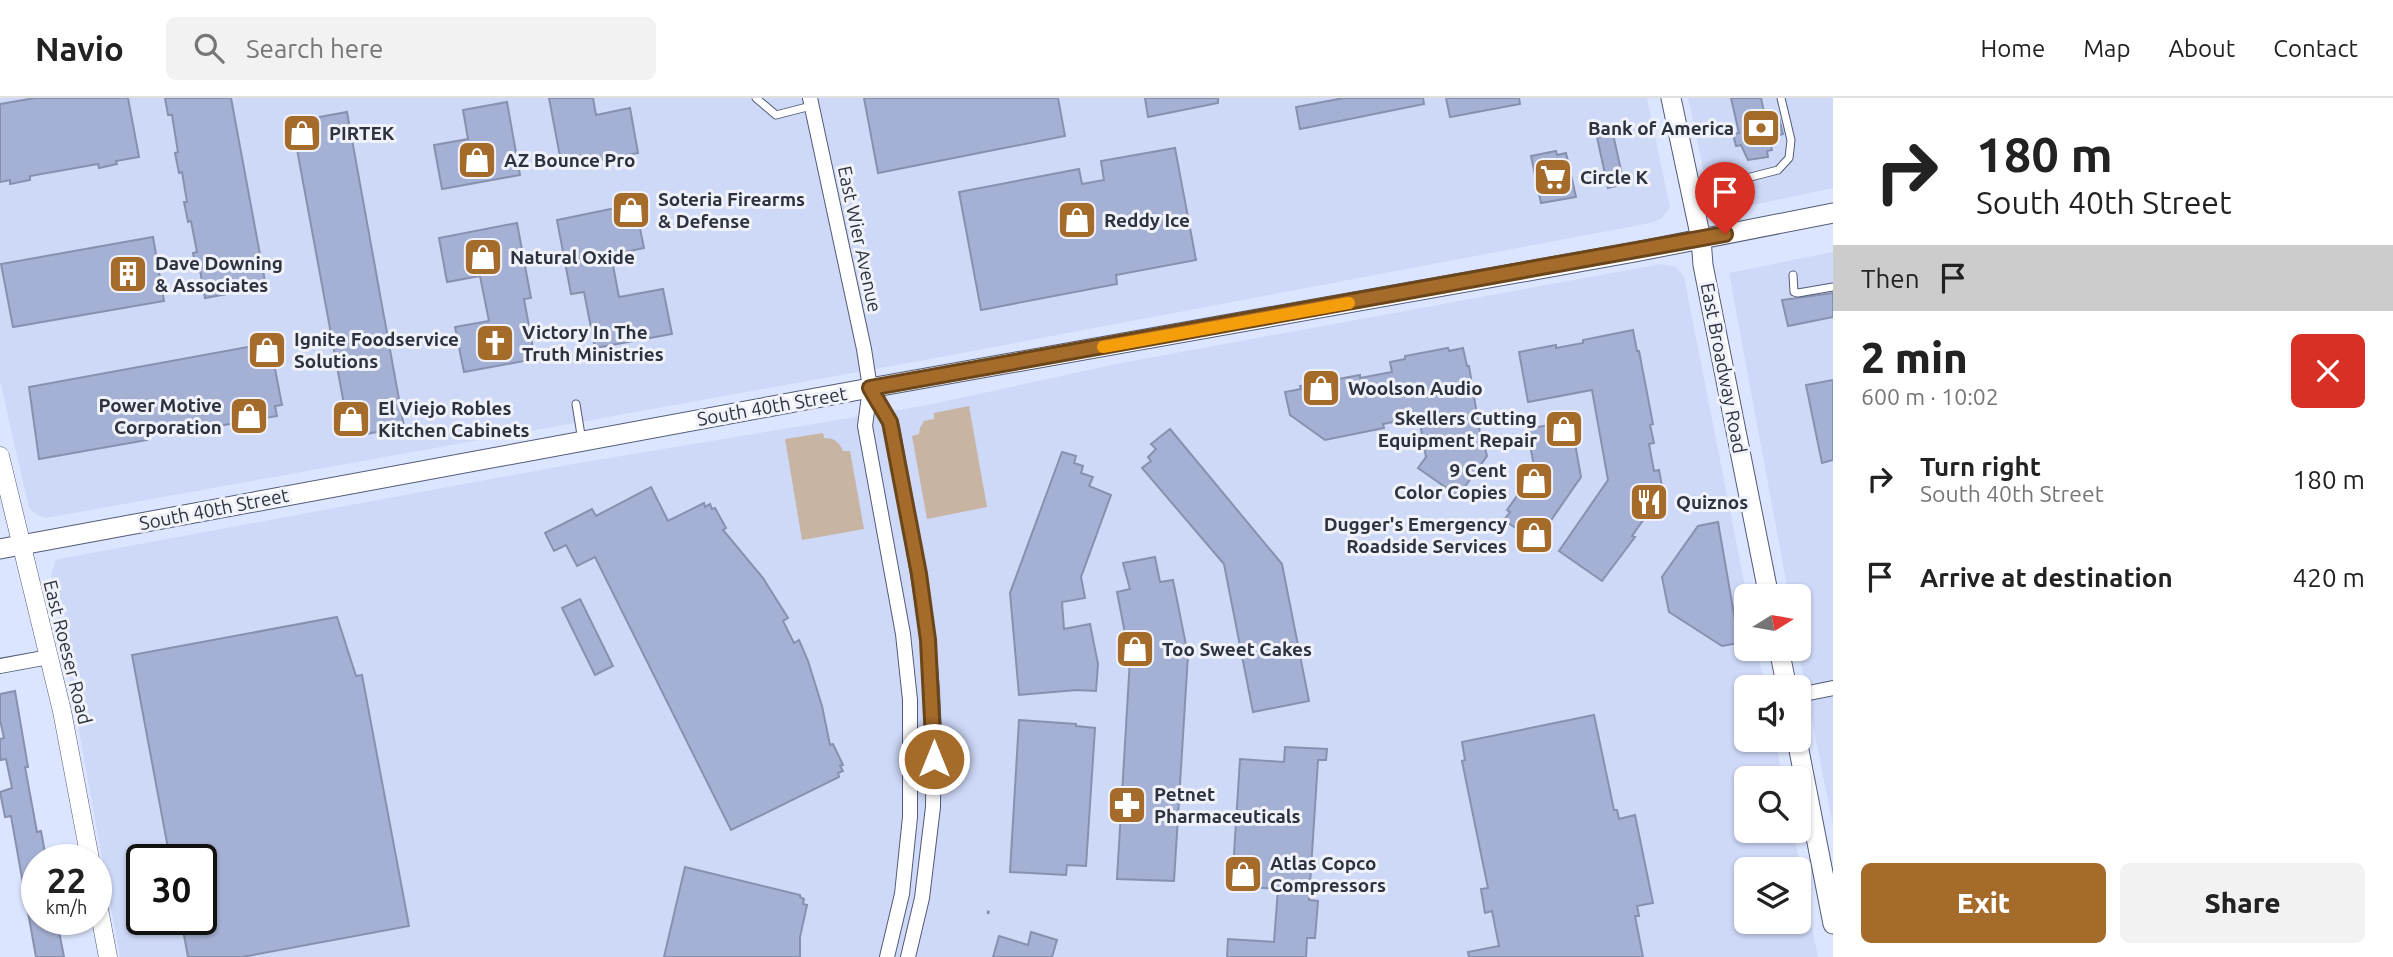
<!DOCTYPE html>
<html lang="en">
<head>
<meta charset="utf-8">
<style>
  body { margin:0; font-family:Ubuntu,sans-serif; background:#f2f2f2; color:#222; height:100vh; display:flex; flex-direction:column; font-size:26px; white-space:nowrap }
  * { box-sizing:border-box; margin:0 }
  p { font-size:23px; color:#767676 }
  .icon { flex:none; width:38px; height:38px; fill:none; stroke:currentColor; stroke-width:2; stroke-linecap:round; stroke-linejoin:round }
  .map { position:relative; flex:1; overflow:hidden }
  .details { display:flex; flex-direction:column; background:#fff; width:560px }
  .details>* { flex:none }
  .hud { background:#fff; color:#222; overflow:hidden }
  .needle { width:46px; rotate:79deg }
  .buttons { position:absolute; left:1734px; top:486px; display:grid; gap:14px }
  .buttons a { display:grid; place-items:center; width:77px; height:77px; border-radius:10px; background:#fff; box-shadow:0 2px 5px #0004; font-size:35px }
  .speed { position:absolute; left:21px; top:746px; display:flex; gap:14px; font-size:35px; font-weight:700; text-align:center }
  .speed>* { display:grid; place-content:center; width:91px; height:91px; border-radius:50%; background:#fff; box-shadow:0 2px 5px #0004; line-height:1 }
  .speed small { font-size:18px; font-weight:400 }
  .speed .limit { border:4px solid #111; border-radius:10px; background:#fff; color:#111 }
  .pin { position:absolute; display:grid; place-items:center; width:60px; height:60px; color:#fff; margin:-72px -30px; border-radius:50% 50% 50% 0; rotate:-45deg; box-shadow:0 0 7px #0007 }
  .pin .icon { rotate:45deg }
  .me { position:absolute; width:77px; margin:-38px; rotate:0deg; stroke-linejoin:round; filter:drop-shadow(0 0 5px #0008) }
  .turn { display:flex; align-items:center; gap:24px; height:147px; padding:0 28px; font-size:32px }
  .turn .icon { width:91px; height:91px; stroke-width:2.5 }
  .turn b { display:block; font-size:49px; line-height:60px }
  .then { display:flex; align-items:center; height:66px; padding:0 28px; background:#0003; gap:14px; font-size:26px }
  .round { display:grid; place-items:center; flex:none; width:74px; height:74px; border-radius:10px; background:#f2f2f2 }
  .headline { display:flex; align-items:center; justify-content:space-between; height:119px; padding:0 28px }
  h1 { font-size:42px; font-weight:800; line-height:52px }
  .primary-button { display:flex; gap:14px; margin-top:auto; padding:14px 28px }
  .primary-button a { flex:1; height:80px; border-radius:10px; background:#a56b2a; color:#fff; font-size:28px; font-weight:800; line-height:80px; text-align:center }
  .primary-button a+a { background:#f2f2f2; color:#222 }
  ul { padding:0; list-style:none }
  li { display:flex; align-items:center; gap:21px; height:98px; padding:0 28px }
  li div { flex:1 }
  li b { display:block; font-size:26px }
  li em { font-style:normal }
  header { display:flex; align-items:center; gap:42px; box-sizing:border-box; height:98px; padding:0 35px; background:#fff; border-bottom:2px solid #e0e0e0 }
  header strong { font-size:33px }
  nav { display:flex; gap:38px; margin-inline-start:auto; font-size:24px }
  .search { width:490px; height:63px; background:#f2f2f2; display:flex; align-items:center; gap:18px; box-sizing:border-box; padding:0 24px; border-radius:10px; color:#767676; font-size:26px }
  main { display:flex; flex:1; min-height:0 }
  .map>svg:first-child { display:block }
</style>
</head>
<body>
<header>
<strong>Navio</strong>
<div class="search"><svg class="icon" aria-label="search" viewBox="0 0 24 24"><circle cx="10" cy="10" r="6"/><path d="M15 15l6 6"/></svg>Search here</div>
<nav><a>Home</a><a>Map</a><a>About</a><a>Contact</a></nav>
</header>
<main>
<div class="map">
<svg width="1833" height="859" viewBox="0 0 1833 859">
  <rect width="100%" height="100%" fill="#dce5ff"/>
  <g fill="#ced8f7" fill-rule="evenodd">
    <path d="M0 0H1647L1670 110 1661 121 1650 125 941 259 46 420 37 417 29 410 0 283Z"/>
    <path d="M1688 0H1833V90L1734 111 1723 112 1715 108 1710 102Z"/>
    <path d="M1833 154V728L1798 551 1799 499H1789L1729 175Z"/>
    <path d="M1661 166 1676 169 1684 179 1747 499 1746 551H1757L1765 590H1746V642H1775L1783 681H1746V733H1793L1818 859H120L51 478 55 464 59 461 567 367 928 307 1121 265ZM142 761H201V821H142ZM1746 772H1799V824H1746Z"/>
  </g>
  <g fill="#c7b4a2">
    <path d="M969 308 987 409 927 421 912 338 919 336 920 330 924 323 934 321V315Z"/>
    <path d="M823 335 824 340C835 340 839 344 843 353H850L864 431 802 442 785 341Z"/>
  </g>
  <g fill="#a5b1d4" stroke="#8791af" stroke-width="2">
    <path d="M35 0H128L139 59 116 63 117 66 99 70 98 66 30 78V82L10 86V82L0 84V6Z"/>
    <path d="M165 0H231L266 189 205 200 200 172H196L193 155 197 154 191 123 188 124 184 104H187L182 74 179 75 175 55 178 54 172 17H168Z"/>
    <path d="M549 0H593L596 17 630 10 638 55 562 69Z"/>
    <path d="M864 0H1058L1065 38 878 75Z"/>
    <path d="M1145 0H1218V5L1148 19Z"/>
    <path d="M1344 0H1423L1424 6 1300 31 1296 9Z"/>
    <path d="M1446 0H1519L1520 6 1450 19Z"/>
    <path d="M1731 0H1761L1765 19 1778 16 1783 36 1769 40 1772 52 1767 53 1768 59 1748 62 1741 47 1736 48 1733 36 1739 35Z"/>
    <path d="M507 4 520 77 442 91 434 47 468 41 463 12Z"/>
    <path d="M347 14 404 329 350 339 292 24Z"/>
    <path d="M1613 36 1624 86 1608 90 1597 39Z"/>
    <path d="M1175 50 1196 162 1116 177 1117 186 981 212 959 94 1079 71 1082 86 1104 82 1101 63Z"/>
    <path d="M1556 53 1557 57 1566 55 1576 99 1541 105 1531 58Z"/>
    <path d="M635 106 644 150 611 157 619 199 663 191 672 236 595 250 584 194 571 196 557 122Z"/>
    <path d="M517 125 531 200 524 201 535 261 464 274 455 229 489 223 480 178 447 184 439 140Z"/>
    <path d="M153 139 164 203 13 229 1 166Z"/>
    <path d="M1833 195V219L1788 228 1782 202Z"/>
    <path d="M1633 232 1637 253H1639L1653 326 1650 327 1654 345 1649 346 1654 373 1659 372 1663 394 1632 438 1635 439 1602 483 1559 453 1608 382 1592 292 1528 304 1519 254 1556 247V250L1583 245V242Z"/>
    <path d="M270 245 282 307 275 308 277 318 178 335 176 326 151 330 145 333 147 342 39 361 29 289Z"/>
    <path d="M1448 250 1449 253 1463 250 1467 268H1469L1481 341H1483L1487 358 1458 398 1418 370 1426 359 1419 319 1383 326 1384 330 1325 342 1290 317 1285 294 1301 291 1300 288 1360 277V280L1392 274 1390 264 1405 261V258Z"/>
    <path d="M1833 282V362L1822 365 1806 287Z"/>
    <path d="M1571 323 1581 379 1536 444 1504 422 1510 414 1507 412 1535 373 1527 331Z"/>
    <path d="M1170 331 1282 466 1309 603 1253 614 1224 466 1142 370 1151 363 1148 359 1156 351 1151 346Z"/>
    <path d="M1062 354 1076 358 1074 365 1083 368 1081 375 1093 379 1089 388 1111 397 1081 479 1085 500 1062 504 1064 531 1090 526 1098 566 1096 593 1077 592 1019 597 1010 495Z"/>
    <path d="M651 389 668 423 704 405 705 409 710 406 712 411 715 410 726 430 723 432 763 480 788 520 783 523 794 545 799 542 808 563 822 608 830 647 833 646 843 667 840 668 843 673 838 675 839 679 731 732 595 459 577 468 566 447 554 453 545 435 592 411 596 418Z"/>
    <path d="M1718 424 1739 545 1722 548 1669 514 1662 479 1698 428Z"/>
    <path d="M1155 459 1160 484 1173 482 1188 557 1174 783 1117 781 1130 561 1117 494 1130 491 1123 465Z"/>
    <path d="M580 501 613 568 595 577 562 510Z"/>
    <path d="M337 519 356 578 362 577 409 828 242 859H188L181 821H201V761H170L132 557Z"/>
    <path d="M15 593 28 669H25L37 734 41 733 46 760 37 761V821H46L48 830 58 828 64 859H36L11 718 5 719 0 694 12 690 6 661 1 662 0 657V641L4 640 0 622V596Z"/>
    <path d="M1594 617 1614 712H1617L1619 721 1635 717 1653 805 1637 808 1639 818H1635L1643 859H1469L1468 854 1499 848 1492 813 1485 815 1481 791 1488 790 1462 663 1465 662 1462 644Z"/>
    <path d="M1019 622 1076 626V628L1095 630 1086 768 1067 767 1066 777 1010 774Z"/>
    <path d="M1285 649 1327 651 1326 662H1318L1309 802 1318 803 1315 840H1307L1306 859H1227L1228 841 1274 844 1278 791 1232 788 1240 661 1284 664Z"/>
    <path d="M685 769 800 797V799L804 801 803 806 807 807 800 839V859H664Z"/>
    <path d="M1031 834 1057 842 1052 859H993L999 838 1028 847Z"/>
  </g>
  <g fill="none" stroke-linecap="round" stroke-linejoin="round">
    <g stroke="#525b77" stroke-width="9">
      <g id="service">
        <path d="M756 0 776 17 811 8"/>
        <path d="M1730 80 1739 82 1778 72 1789 60 1791 42 1781 0"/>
        <path d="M1793 177 1794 194 1798 195 1833 189"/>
        <path d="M576 306 582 343"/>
      </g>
    </g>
    <g stroke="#525b77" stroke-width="16">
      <g id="minor">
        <path d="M810 0 864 251 870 290 865 328 903 536 910 602V719L902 796 887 859"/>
        <path d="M870 290 892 329 918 476 928 542 932 593 934 636 933 709 922 800 908 859"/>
        <path d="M0 568 49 559"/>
        <path d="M1799 597 1833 590"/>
      </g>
    </g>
    <g stroke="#525b77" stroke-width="19">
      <g id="tertiary">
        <path d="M0 358 62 613 90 761"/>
        <path d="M96 795 108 859"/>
      </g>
    </g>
    <g stroke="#525b77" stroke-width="21">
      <g id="secondary">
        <path d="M1671 0 1701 141 1703 167 1769 499"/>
        <path d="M0 451 870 290 1635 154 1833 115"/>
        <path d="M1779 551 1787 590"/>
        <path d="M1797 642 1833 826"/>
      </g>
    </g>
    <path stroke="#878ea1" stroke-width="2.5" stroke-dasharray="3.5 3.5" stroke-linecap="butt" d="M988 816 989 810"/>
    <use href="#service" stroke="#fff" stroke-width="7"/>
    <use href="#minor" stroke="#fff" stroke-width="14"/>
    <use href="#tertiary" stroke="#fff" stroke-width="18"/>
    <use href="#secondary" stroke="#fff" stroke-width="19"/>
  </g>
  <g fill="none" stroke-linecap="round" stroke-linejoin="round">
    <g stroke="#6b461b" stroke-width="18">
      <path id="route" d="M934 661 928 542 919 476 890 324 870 290 1725 136"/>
    </g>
    <use href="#route" stroke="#a56b2a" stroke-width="12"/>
    <path stroke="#f59e0b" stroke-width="12" d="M1103 249 1349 205"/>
  </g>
  <defs>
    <g id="bank-square" transform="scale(2.0125)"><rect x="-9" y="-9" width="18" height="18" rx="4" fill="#a56b2a" stroke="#f0f2f9"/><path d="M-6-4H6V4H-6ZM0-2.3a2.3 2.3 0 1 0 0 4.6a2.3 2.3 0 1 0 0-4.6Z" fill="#fff"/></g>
    <g id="shop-square" transform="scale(2.0125)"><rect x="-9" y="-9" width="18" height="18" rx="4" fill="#a56b2a" stroke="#f0f2f9"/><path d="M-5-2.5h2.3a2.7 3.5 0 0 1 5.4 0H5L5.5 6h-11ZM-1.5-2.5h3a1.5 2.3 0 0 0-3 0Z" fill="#fff"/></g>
    <g id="supermarket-square" transform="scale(2.0125)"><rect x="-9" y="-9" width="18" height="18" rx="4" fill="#a56b2a" stroke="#f0f2f9"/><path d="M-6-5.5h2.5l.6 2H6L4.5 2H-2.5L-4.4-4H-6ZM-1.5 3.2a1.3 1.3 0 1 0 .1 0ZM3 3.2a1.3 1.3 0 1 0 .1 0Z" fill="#fff"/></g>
    <g id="building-square" transform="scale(2.0125)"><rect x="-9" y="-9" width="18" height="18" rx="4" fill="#a56b2a" stroke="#f0f2f9"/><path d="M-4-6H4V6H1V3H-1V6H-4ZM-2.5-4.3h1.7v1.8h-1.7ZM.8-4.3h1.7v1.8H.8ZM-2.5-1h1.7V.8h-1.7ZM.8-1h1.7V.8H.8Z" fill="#fff"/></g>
    <g id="church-square" transform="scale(2.0125)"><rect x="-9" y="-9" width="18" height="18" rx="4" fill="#a56b2a" stroke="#f0f2f9"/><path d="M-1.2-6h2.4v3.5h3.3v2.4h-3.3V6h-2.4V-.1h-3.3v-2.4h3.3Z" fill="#fff"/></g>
    <g id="restaurant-square" transform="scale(2.0125)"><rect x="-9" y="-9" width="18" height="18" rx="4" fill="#a56b2a" stroke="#f0f2f9"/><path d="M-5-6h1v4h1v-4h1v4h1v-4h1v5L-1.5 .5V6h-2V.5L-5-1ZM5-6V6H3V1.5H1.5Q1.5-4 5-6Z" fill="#fff"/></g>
    <g id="pharmacy-square" transform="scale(2.0125)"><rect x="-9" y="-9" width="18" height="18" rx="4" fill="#a56b2a" stroke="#f0f2f9"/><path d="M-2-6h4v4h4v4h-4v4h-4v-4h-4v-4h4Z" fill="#fff"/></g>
  </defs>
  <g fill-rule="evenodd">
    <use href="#bank-square" x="1761" y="30"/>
    <use href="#shop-square" x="302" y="35"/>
    <use href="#shop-square" x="477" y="62"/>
    <use href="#supermarket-square" x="1553" y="79"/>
    <use href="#shop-square" x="631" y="112"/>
    <use href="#shop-square" x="1077" y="122"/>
    <use href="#shop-square" x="483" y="159"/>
    <use href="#building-square" x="128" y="176"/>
    <use href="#church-square" x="495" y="245"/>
    <use href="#shop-square" x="267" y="252"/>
    <use href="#shop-square" x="1321" y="290"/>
    <use href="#shop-square" x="249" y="318"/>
    <use href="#shop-square" x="351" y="321"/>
    <use href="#shop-square" x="1564" y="331"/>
    <use href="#shop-square" x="1534" y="383"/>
    <use href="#restaurant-square" x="1649" y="404"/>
    <use href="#shop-square" x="1534" y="437"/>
    <use href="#shop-square" x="1135" y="551"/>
    <use href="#pharmacy-square" x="1127" y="707"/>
    <use href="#shop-square" x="1243" y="776"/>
  </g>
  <g text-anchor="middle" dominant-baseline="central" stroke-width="6" stroke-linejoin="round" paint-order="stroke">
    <g font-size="19" font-weight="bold" fill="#2e323e" stroke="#f0f2f9" text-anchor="start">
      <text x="1734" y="30" text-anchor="end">Bank of America</text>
      <text x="329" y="35">PIRTEK</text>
      <text x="504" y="62">AZ Bounce Pro</text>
      <text x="1580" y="79">Circle K</text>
      <text x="658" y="101">Soteria Firearms<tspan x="658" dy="22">&amp; Defense</tspan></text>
      <text x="1104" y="122">Reddy Ice</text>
      <text x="510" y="159">Natural Oxide</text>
      <text x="155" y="165">Dave Downing<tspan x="155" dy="22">&amp; Associates</tspan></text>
      <text x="522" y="234">Victory In The<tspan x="522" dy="22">Truth Ministries</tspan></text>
      <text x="294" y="241">Ignite Foodservice<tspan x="294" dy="22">Solutions</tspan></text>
      <text x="1348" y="290">Woolson Audio</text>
      <text x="222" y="307" text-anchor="end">Power Motive<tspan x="222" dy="22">Corporation</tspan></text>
      <text x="378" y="310">El Viejo Robles<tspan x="378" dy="22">Kitchen Cabinets</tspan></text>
      <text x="1537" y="320" text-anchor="end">Skellers Cutting<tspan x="1537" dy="22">Equipment Repair</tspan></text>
      <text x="1507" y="372" text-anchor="end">9 Cent<tspan x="1507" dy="22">Color Copies</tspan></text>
      <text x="1676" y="404">Quiznos</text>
      <text x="1507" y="426" text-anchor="end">Dugger's Emergency<tspan x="1507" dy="22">Roadside Services</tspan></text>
      <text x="1162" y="551">Too Sweet Cakes</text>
      <text x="1154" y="696">Petnet<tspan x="1154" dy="22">Pharmaceuticals</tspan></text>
      <text x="1270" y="765">Atlas Copco<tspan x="1270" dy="22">Compressors</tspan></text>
    </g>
    <g font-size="19" fill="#2e323e" stroke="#f0f2f9">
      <text transform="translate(860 141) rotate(78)">East Wier Avenue</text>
      <text transform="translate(1724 270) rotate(79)">East Broadway Road</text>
      <text transform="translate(772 308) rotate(-10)">South 40th Street</text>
      <text transform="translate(214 411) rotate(-11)">South 40th Street</text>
      <text transform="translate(68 554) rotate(76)">East Roeser Road</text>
    </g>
  </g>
</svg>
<div class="buttons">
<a><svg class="needle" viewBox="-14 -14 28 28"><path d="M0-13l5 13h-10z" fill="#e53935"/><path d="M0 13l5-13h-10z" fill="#767676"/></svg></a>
<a><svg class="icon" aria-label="sound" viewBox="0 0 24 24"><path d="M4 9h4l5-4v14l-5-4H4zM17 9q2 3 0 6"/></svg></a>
<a><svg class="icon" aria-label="search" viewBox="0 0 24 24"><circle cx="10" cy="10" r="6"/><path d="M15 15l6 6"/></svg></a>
<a><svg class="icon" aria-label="layers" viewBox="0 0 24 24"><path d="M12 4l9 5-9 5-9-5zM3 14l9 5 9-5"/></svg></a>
</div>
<div class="speed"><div>22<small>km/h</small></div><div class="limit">30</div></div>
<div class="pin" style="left:1725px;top:136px;background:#d93025"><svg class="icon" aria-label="arrive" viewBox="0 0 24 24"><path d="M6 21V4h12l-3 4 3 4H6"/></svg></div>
<svg class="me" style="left:934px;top:661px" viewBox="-20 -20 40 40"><circle r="17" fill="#a56b2a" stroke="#fff" stroke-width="3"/><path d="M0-11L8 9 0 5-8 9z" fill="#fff"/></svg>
</div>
<section class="details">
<div class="hud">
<div class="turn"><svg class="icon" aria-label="right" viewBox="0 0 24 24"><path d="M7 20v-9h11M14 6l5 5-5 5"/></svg><div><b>180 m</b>South 40th Street</div></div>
<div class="then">Then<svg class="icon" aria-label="arrive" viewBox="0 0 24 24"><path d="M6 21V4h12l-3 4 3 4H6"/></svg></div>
</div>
<div class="headline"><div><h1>2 min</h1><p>600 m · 10:02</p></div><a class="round" style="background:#d93025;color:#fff"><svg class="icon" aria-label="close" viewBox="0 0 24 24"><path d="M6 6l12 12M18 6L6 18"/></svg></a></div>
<ul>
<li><svg class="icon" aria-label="right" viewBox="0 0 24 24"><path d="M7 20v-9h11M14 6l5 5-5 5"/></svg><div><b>Turn right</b><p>South 40th Street</p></div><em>180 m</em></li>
<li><svg class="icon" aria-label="arrive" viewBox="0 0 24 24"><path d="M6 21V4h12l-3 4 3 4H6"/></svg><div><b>Arrive at destination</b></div><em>420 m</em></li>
</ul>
<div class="primary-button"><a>Exit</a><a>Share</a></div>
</section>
</main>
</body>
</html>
